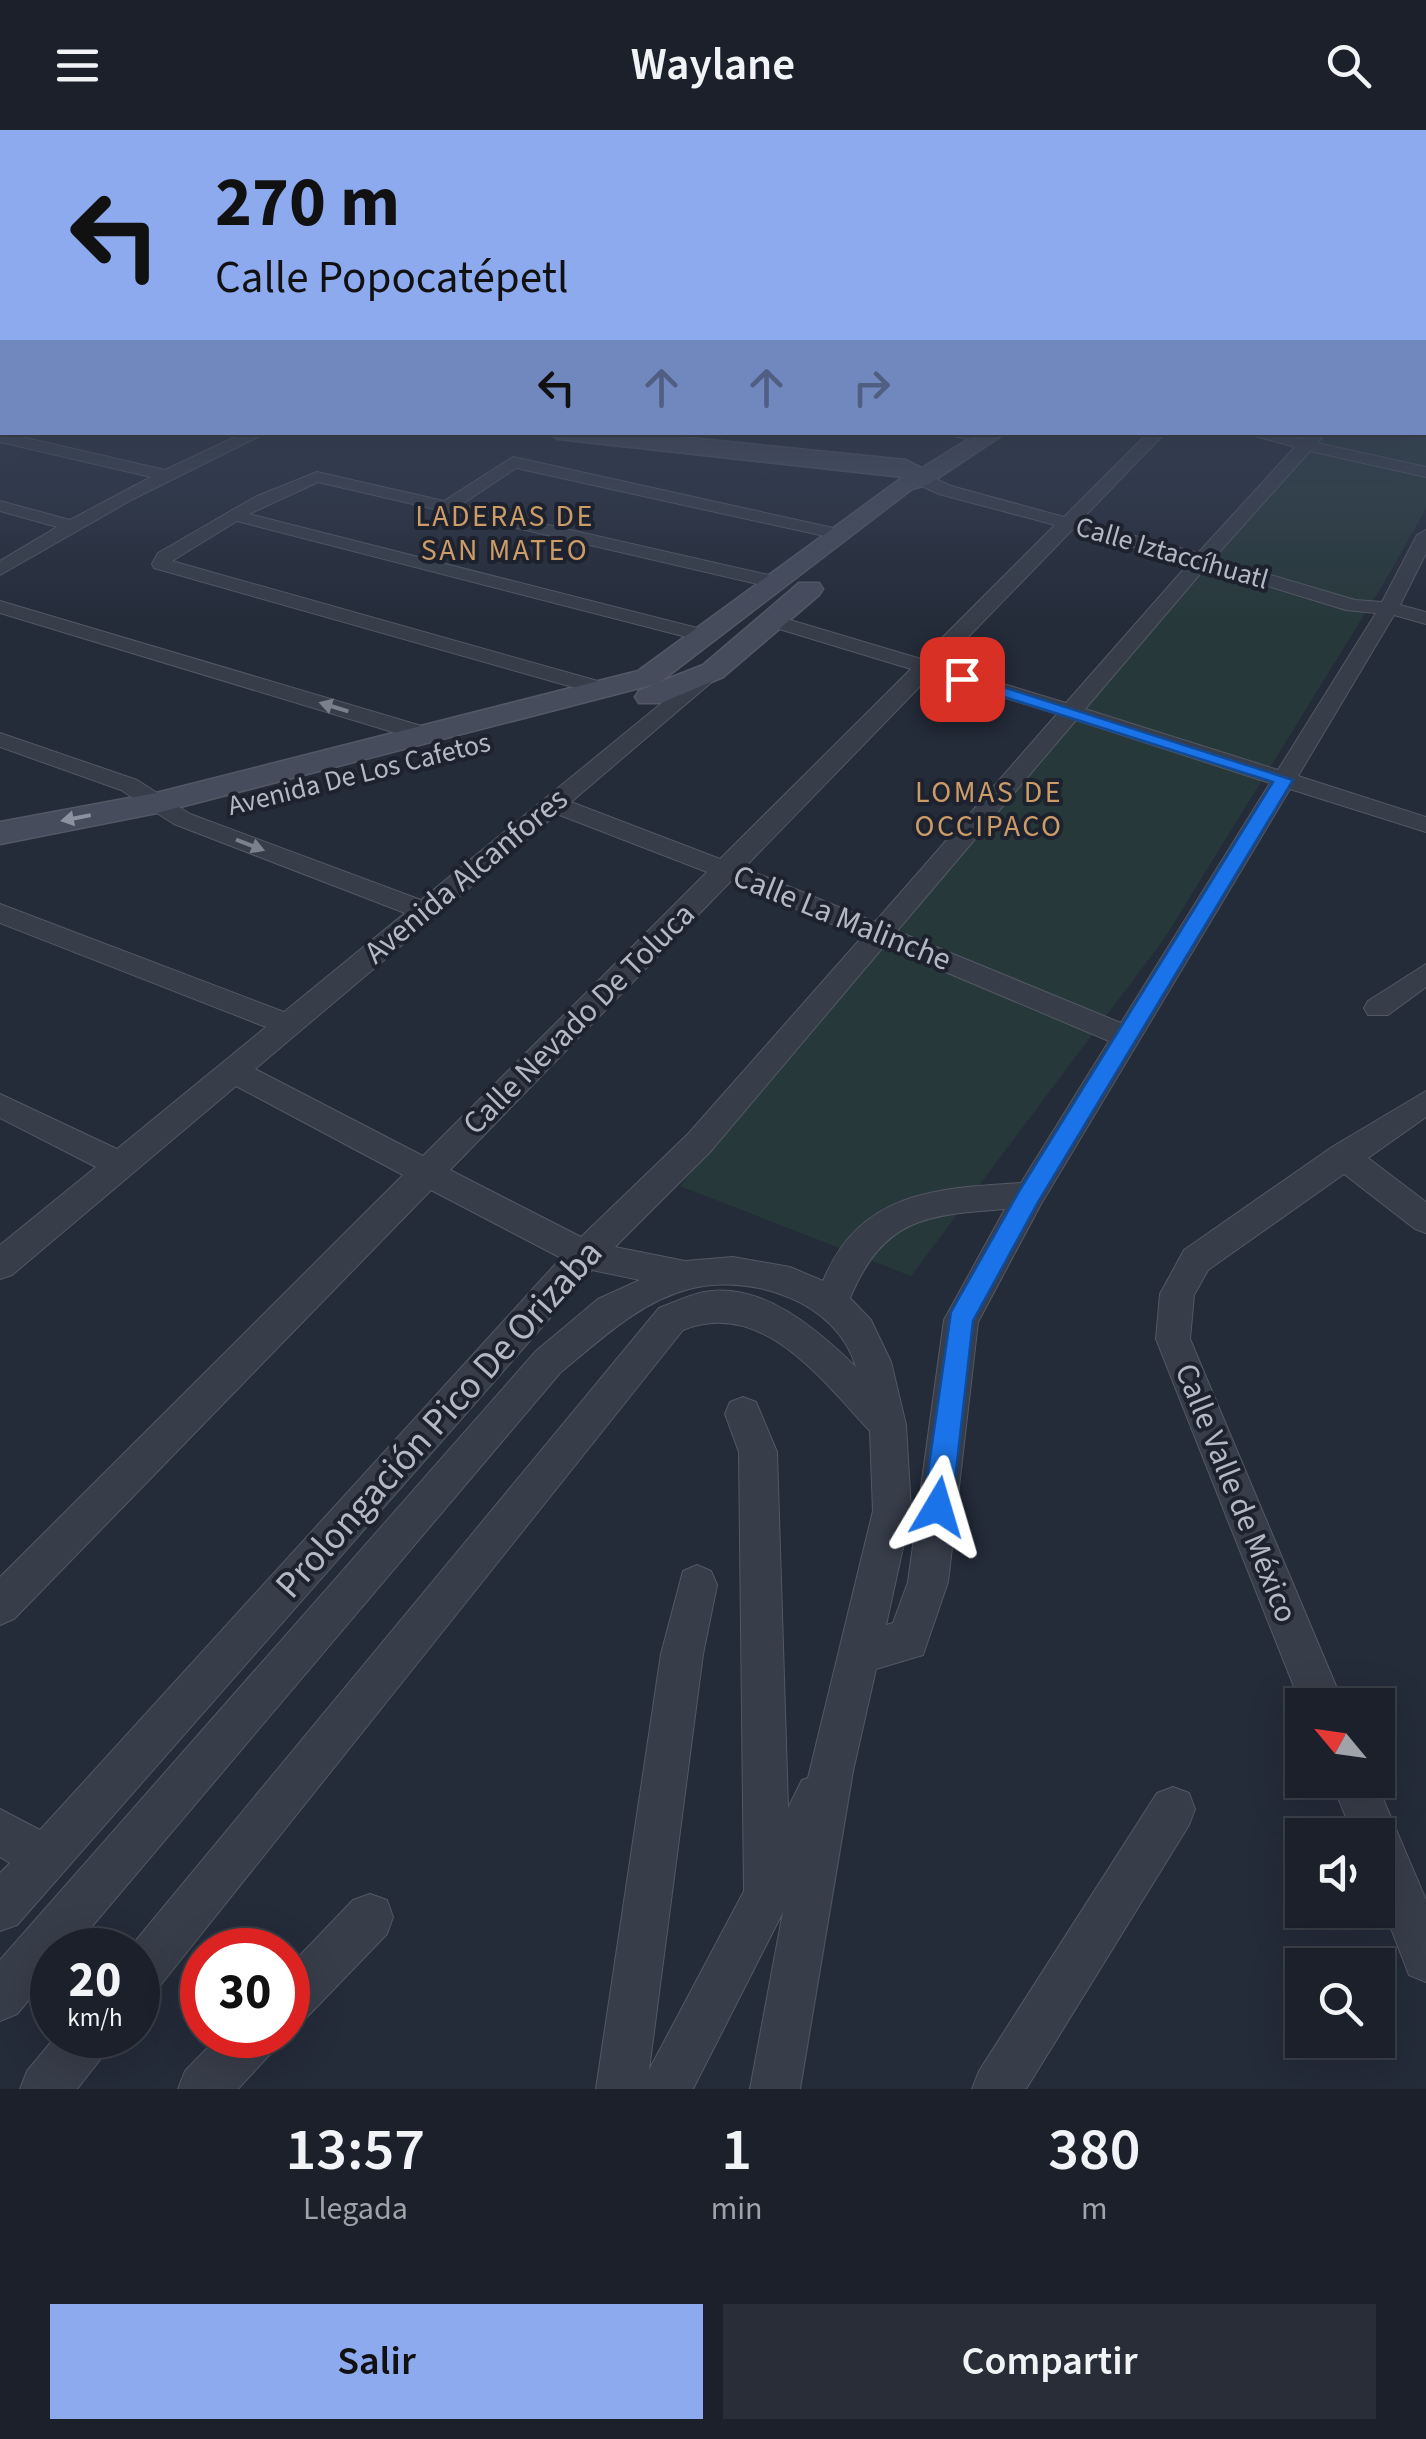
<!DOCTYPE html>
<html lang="es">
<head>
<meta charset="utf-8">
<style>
  body { margin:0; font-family:"Source Sans 3",sans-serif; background:#282d37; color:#f1f3f6; height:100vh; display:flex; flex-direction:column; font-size:38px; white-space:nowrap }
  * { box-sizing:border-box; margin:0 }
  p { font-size:32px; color:#a0a3a9 }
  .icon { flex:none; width:55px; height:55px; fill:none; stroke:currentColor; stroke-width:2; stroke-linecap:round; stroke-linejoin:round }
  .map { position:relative; height:1959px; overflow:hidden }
  .side { display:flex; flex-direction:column; background:#1b202b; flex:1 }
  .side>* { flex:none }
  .hud { position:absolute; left:0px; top:0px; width:1428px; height:305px; box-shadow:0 10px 40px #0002,0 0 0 2px #393e47; background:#8eaaef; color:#111; overflow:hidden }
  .needle { width:65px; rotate:299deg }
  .controls { position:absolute; left:1285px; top:1558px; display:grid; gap:20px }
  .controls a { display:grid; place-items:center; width:110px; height:110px; border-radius:0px; background:#1b202b; box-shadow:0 10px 40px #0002,0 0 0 2px #393e47; font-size:50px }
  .speed { position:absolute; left:30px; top:1798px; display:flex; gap:20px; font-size:50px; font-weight:700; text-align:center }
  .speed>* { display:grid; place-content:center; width:130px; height:130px; border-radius:50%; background:#1b202b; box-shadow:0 10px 40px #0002,0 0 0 2px #393e47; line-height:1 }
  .speed small { font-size:25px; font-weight:400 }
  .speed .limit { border:15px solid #d22; background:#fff; color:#111 }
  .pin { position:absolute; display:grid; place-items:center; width:85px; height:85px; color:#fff; margin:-42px; border-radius:20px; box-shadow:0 5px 15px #0006 }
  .me { position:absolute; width:110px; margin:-55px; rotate:7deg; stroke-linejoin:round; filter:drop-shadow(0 0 8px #0008) }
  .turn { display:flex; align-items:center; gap:35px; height:210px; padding:0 50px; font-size:45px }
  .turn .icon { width:130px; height:130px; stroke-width:2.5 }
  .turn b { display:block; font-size:70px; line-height:85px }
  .lanes { display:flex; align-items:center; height:95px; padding:0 50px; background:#0003; justify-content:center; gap:50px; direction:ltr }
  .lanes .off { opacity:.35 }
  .eta { display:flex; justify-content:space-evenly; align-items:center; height:170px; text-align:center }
  .eta b { font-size:60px; font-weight:600; line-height:70px }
  .button { display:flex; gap:20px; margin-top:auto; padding:20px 50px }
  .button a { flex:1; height:115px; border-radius:0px; background:#8eaaef; color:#111; font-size:40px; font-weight:600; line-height:115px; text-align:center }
  .button a+a { background:#282d37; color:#f1f3f6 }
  header { display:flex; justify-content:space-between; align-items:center; height:130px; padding:0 50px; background:#1b202b; font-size:45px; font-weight:600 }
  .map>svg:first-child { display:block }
</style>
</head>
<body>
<header><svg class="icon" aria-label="menu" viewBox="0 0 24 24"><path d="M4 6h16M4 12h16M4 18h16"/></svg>Waylane<svg class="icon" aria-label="search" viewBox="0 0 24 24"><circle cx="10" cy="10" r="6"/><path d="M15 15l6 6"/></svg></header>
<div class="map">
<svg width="1426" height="1959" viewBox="0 0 1426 1959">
  <rect width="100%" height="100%" fill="#242b39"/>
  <path fill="#27383b" d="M1426 217V379L1382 456 1164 809 911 1146 680 1056 1317 303 1425 302Z"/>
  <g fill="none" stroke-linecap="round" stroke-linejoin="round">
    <g stroke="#535864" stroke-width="2">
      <g id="street">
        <rect x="0" y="244" width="2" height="8"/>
        <rect x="1425" y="244" width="1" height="8"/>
        <path d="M0 302 165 340 246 302H268L133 369 0 445V431L57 397 0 381V371L70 390 151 347 0 312Z"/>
        <path d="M933 302H983L997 308 989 313Z"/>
        <path d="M1149 302H1166L1080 391 1198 423 1295 317 1241 302H1272L1303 309 1309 302H1326L1317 313 1426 337V347L1310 321 1214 428 1355 470 1382 472 1417 405 1426 400V423L1400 475 1426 482V494L1394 485 1298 646 1426 687V702L1290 659 1041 1074 978 1192 948 1452 923 1525 876 1539 853 1641 800 1959H750L783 1782 693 1959H596L661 1524 683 1441 697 1435 711 1441 717 1455 703 1524 649 1940 744 1761 739 1322 725 1284 730 1272 743 1267 756 1272 777 1322 788 1678 802 1650 808 1648 873 1381 870 1301C821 1249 762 1168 683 1200L155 1862 138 1869V1820H128L659 1178C673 1173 689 1165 704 1162 762 1151 818 1200 856 1237 837 1171 752 1143 689 1159 639 1172 599 1211 560 1243L72 1820H52V1842L17 1884 0 1891V1830L536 1221 598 1169 640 1150 592 1140 17 1795 0 1801V1743L10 1733 0 1727V1679L40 1700 561 1128 431 1060 14 1489 0 1495V1447L403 1045 236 956 12 1145 0 1149V1115L96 1037 0 988V964L117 1019 266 897 0 793V774L284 882 405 783 174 694 121 660 0 617V603L137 650 190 684 421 770 706 537 713 535 723 541 720 545 571 672 720 729 911 539 766 495V487H780L921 529 1055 395 939 364 915 353V345H927L951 356 1064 387ZM1072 400 1190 432 1066 573 941 535ZM1206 437 1346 480 1376 483 1278 640 1085 579ZM931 545 1057 584 875 792 744 738ZM1076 590 1270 653 1121 893 897 801ZM557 684 707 742 423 1026 255 939ZM731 751 862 807 688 1004 581 1107 450 1040ZM884 816 1109 911 1021 1053C935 1058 860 1062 823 1151L790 1137 733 1127 685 1131 615 1117 710 1022ZM1005 1079 944 1190 908 1452 893 1493 886 1495 911 1381 906 1295 891 1232 871 1190 850 1168C884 1088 925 1085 1005 1079Z"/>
        <path d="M513 327 838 399 847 404 838 409 516 338 461 375 782 448V456L775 458 318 352 249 384 713 502V510L706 512 237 391 172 431 612 555 615 560 612 565 604 566 154 438 152 434 158 423 255 367 317 342 444 371Z"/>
        <path d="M0 471 435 600 438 605 435 610H419L0 483Z"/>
        <path d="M1426 834V857L1388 885H1368L1364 878 1368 871Z"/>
        <path d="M1426 961V987L1368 1028 1426 1072V1103L1415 1099 1344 1044 1208 1140 1194 1165 1190 1209 1344 1575 1302 1577 1156 1209 1160 1164 1184 1120 1332 1017Z"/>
        <path d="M1331 1650H1375L1426 1770V1852L1409 1845 1378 1765V1705H1353Z"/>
        <path d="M1173 1657 1189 1663 1195 1679 1189 1695 1026 1959H972L979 1941 1157 1663Z"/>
        <path d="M370 1764 387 1770 393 1787 387 1804 305 1889 288 1896V1838L353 1770Z"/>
        <path d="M57 1905H114L106 1922 77 1959H20L27 1941Z"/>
        <path d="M220 1905H280L272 1922 238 1959H178L185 1941Z"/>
      </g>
    </g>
    <g stroke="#535864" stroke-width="3">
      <path id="secondary" d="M547 302H630L906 330 922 338 980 302H1007L929 354 912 359 660 552 703 535 799 453H819L823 459 819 465 723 547 661 573H639L635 567 639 561 655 554 157 683 0 714V692L156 663 638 541 903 347 558 309Z"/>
    </g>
    <use href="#street" fill="#373d49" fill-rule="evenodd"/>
    <use href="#secondary" fill="#464c5c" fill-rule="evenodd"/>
  </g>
  <defs><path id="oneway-solid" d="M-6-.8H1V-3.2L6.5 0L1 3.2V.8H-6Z" transform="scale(2.5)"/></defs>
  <g fill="#7b818d">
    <use href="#oneway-solid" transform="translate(334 577) rotate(-163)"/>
    <use href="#oneway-solid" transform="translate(250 715) rotate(21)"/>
  </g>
  <use fill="#8d92a0" href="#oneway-solid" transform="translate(76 688) rotate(169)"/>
  <linearGradient id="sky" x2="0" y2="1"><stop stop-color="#14181f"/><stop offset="0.44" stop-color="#3f4a5f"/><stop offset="1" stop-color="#3f4a5f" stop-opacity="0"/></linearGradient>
  <rect width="1426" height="492" fill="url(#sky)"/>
  <path fill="#1a73e8" stroke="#114b97" stroke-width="2.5" d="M962 544 1293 650 1038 1072 973 1191 952 1377 948 1387 938 1391 927 1387 923 1377 951 1182 1021 1058 1273 652 957 552 955 549Z"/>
  <g text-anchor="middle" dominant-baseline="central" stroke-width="8" stroke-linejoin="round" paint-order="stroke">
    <g font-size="28" fill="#b3b8c5" stroke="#1d222e">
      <text transform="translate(1172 423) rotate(16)">Calle Iztaccíhuatl</text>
      <text transform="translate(359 644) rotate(-14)">Avenida De Los Cafetos</text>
    </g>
    <g font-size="30" letter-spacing="2.5" fill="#cb9c68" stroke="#1d222e">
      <text x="505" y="386">LADERAS DE<tspan x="505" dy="34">SAN MATEO</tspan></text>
      <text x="989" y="662">LOMAS DE<tspan x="989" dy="34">OCCIPACO</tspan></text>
    </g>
    <g font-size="32" fill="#b3b8c5" stroke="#1d222e">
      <text transform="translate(466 746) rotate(-40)">Avenida Alcanfores</text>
      <text transform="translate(842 788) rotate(22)">Calle La Malinche</text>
      <text transform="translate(579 889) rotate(-45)">Calle Nevado De Toluca</text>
      <text transform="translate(1236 1363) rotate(68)">Calle Valle de México</text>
    </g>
    <g font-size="38" fill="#b3b8c5" stroke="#1d222e">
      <text transform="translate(439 1289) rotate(-48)">Prolongación Pico De Orizaba</text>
    </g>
  </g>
</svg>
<div class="controls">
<a><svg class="needle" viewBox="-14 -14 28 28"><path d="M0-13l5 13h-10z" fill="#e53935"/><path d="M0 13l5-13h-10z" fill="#a0a3a9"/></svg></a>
<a><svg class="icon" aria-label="sound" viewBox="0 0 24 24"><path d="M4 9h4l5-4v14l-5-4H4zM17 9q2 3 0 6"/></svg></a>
<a><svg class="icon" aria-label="search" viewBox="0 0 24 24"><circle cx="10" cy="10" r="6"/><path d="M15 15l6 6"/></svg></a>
</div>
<div class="speed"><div>20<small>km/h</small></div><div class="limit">30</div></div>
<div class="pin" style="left:962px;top:549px;background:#d93025"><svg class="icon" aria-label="arrive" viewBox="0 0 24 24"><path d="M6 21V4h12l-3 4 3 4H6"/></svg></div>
<svg class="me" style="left:938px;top:1377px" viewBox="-20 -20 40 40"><path d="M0-17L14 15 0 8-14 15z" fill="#1a73e8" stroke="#fff" stroke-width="4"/></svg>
<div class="hud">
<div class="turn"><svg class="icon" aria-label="left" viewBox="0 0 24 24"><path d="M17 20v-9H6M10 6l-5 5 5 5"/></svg><div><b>270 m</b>Calle Popocatépetl</div></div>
<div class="lanes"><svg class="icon" aria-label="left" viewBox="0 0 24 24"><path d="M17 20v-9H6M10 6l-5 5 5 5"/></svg><svg class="icon off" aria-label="ahead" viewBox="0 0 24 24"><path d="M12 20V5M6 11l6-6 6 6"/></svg><svg class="icon off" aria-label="ahead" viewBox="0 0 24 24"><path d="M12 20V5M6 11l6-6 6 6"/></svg><svg class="icon off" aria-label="right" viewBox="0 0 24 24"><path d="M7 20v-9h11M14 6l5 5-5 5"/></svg></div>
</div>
</div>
<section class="side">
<div class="eta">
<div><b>13:57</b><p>Llegada</p></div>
<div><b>1</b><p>min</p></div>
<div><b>380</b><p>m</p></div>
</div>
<div class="button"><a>Salir</a><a>Compartir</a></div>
</section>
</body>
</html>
